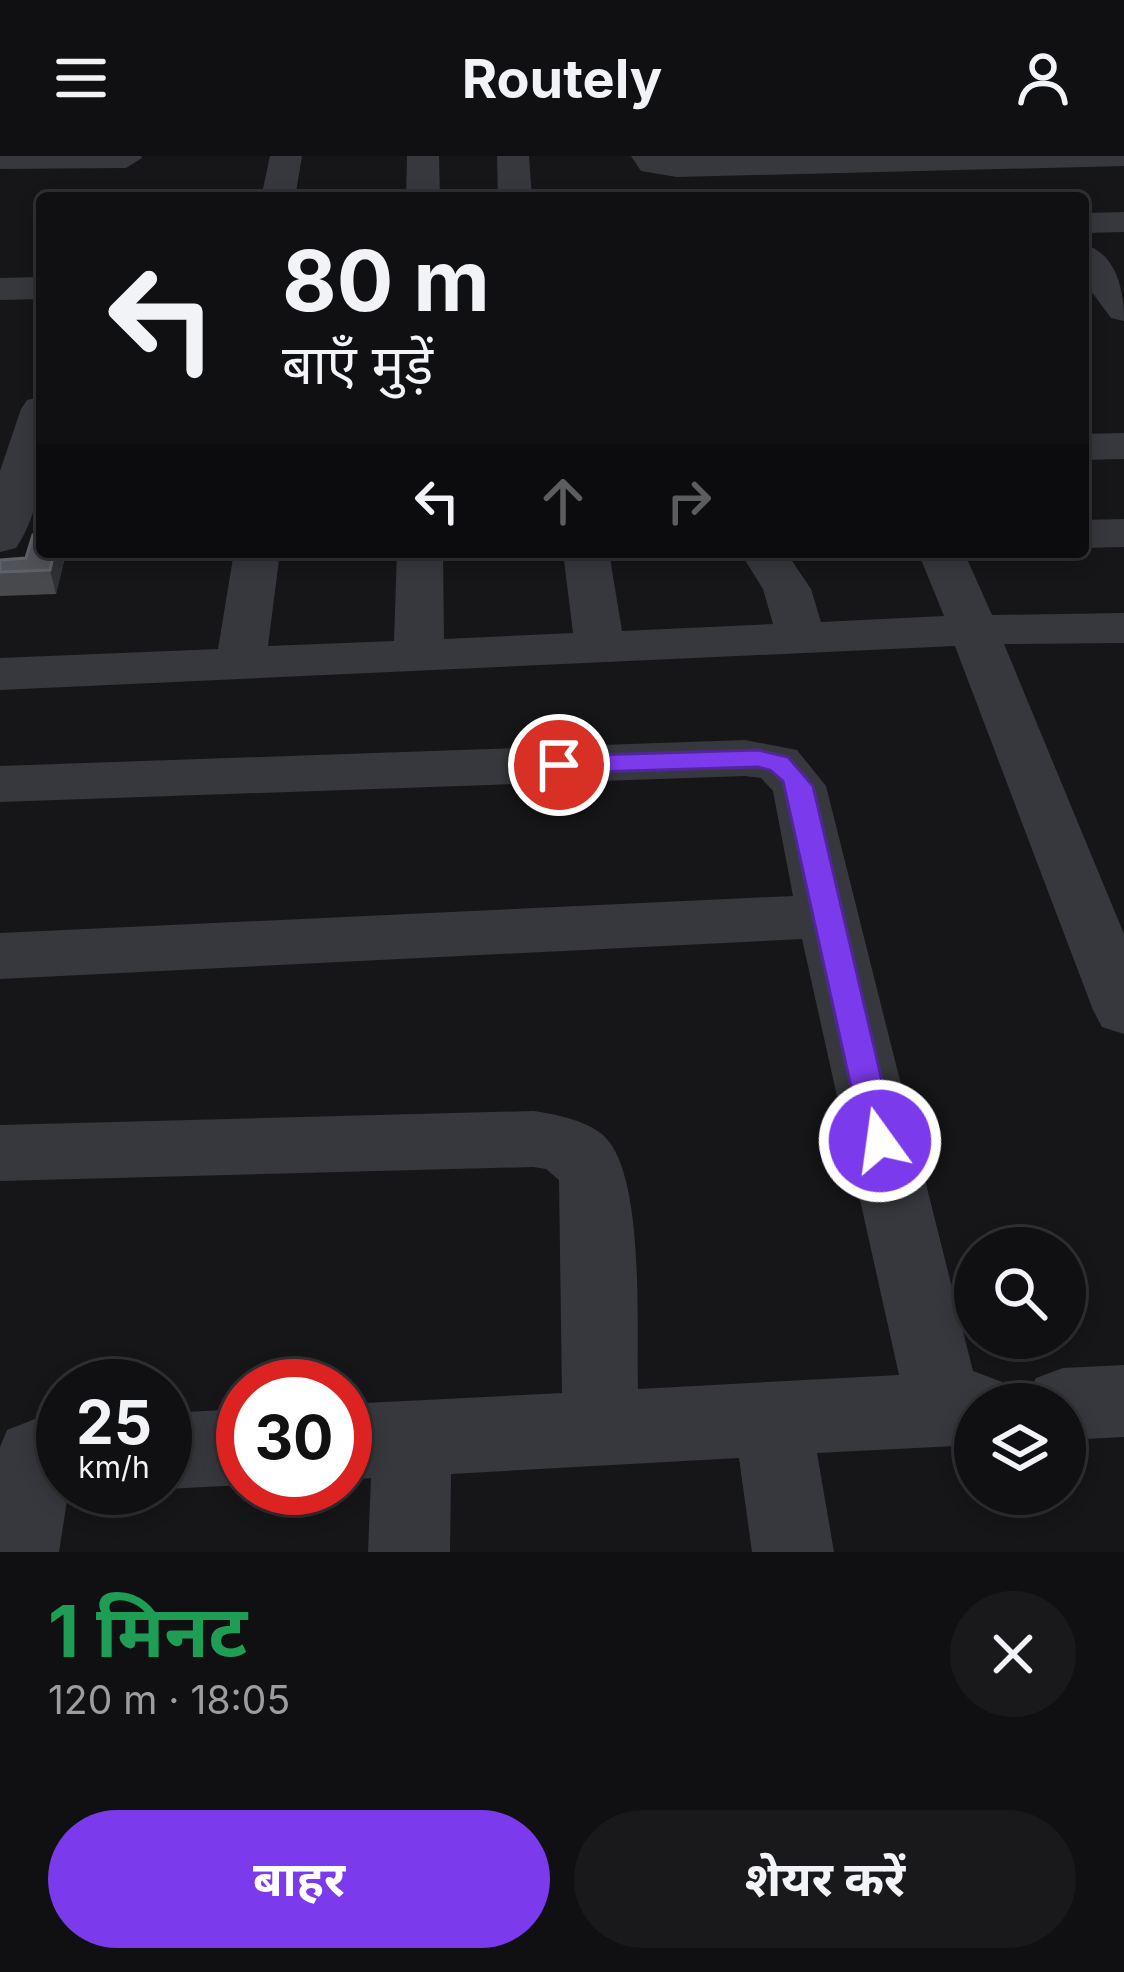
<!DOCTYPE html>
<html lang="hi">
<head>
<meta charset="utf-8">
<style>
  body { margin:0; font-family:Inter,"Noto Sans Devanagari",sans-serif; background:#19191b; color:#f1f3f6; height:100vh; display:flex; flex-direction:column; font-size:45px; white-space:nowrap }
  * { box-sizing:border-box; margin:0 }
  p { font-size:39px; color:#9c9d9f }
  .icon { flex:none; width:66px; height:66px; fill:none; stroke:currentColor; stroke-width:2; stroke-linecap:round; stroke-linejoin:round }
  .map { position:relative; height:1396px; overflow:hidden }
  .details { display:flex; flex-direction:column; background:#101012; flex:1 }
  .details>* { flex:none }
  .top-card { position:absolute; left:36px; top:36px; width:1053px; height:366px; border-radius:12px; box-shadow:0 6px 18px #0003,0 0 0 3px #303032; background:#101012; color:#f1f3f6; overflow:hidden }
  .buttons { position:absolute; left:954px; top:1071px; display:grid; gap:24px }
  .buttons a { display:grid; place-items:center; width:132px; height:132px; border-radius:50%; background:#101012; box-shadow:0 6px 18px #0003,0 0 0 3px #303032; font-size:60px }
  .speed { position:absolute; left:36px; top:1203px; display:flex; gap:24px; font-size:60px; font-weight:700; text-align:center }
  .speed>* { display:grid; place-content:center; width:156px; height:156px; border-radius:50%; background:#101012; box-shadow:0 6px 18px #0003,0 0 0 3px #303032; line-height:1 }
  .speed small { font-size:30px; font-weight:400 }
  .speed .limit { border:18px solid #d22; background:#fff; color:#111 }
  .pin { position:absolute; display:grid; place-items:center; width:102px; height:102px; color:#fff; margin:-51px; border:6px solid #fff; border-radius:50%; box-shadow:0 3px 12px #0007 }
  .me { position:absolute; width:132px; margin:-66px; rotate:346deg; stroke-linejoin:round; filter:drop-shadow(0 0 9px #0008) }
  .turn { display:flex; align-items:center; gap:42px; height:252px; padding:0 48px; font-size:54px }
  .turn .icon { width:156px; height:156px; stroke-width:2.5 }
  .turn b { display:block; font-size:84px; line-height:102px }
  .lanes { display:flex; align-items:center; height:114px; padding:0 48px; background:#0003; justify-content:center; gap:60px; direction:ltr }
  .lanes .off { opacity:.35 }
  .round { display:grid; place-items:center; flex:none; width:126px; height:126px; border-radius:63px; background:#19191b }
  .overview { display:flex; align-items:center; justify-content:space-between; height:204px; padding:0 48px }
  h1 { font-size:72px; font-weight:700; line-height:90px; color:#1e9e55 }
  .action { display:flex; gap:24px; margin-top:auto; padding:24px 48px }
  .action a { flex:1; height:138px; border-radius:72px; background:#7c3aed; color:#fff; font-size:48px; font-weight:700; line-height:138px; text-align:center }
  .action a+a { background:#19191b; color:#f1f3f6 }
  header { display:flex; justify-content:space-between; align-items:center; height:156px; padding:0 48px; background:#101012; font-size:54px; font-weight:700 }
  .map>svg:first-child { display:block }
</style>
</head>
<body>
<header><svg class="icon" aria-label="menu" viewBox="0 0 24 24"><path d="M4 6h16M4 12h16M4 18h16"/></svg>Routely<svg class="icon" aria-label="person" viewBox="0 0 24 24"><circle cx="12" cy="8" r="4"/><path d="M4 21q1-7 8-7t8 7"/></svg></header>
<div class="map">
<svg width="1124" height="1396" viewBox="0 0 1124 1396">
  <rect width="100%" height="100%" fill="#161618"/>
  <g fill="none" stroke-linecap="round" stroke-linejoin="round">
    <g fill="#37383d" fill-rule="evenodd">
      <path d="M0 0H141L142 2 126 12 0 13Z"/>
      <path d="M270 0H302L295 42H261Z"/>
      <path d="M407 0H439L440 42H406Z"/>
      <path d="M497 0H529L532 42H498Z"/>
      <path d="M631 0H1124V10L677 21 641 15Z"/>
      <path d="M1124 56V76L1083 77V57Z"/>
      <path d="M1083 88C1117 97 1124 135 1124 165L1111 162 1083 124Z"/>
      <path d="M42 121V143L0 144V122Z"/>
      <path d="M42 241C42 291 46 348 16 392L0 396V315L21 253 27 244Z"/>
      <path d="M1124 277V303L1083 304V278Z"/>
      <path d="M1124 363V391L1083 392V364Z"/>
      <path d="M234 396H280L268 490 394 485 397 396H443L444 483 573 477 563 396H609L622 475 773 468 763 433 740 396H786L811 433 821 466 944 460 918 396H964L992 459 1124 457V487L1004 488 1124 778V878L1102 871 1093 854 955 490 0 534V502L218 493Z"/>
      <path d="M745 584 797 594 826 630 973 1215 1002 1226 1012 1248H975V1289L817 1297 834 1396H752L739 1302 451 1318 450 1396H368L371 1322 345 1324V1248L562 1237 559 1024 546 1013 533 1011 0 1025V969L533 955C555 958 585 964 603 979 646 1017 636 1175 638 1233L899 1219 802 783 0 823V777L793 740 773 635 761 622 745 620 0 646V610Z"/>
      <path d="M1124 1209V1281L1065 1284V1248H1025L1036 1222 1063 1212Z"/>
      <path d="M243 1253V1329L165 1333 162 1332 165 1257Z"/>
      <path d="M35 1263 63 1274V1332H69L59 1396H0V1291L7 1274Z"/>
    </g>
  </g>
  <path fill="#47494d" d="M65 401 56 438 0 440V404Z"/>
  <path fill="#2f3033" d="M54 396H63L65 401 56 438 50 414Z"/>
  <path fill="#525359" stroke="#5f6168" stroke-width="3" d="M42 378V396H54L50 414 0 416V404L26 402 33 379Z"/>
  <path fill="#7c3aed" stroke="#51269a" stroke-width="3" d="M758 594 788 601 813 630 896 985 891 994 880 998 868 994 863 985 783 625 770 614 758 611 559 617 546 609 559 600Z"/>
</svg>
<div class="buttons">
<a><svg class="icon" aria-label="search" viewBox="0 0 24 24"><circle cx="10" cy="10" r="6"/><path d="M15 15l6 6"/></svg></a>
<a><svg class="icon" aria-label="layers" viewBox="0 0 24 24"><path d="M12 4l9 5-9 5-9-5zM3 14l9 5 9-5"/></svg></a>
</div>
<div class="speed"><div>25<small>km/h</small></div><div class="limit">30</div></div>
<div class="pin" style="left:559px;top:609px;background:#d93025"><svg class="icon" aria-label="arrive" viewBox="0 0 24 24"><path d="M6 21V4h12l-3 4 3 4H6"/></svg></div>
<svg class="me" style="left:880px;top:985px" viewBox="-20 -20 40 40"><circle r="17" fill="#7c3aed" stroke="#fff" stroke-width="3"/><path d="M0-11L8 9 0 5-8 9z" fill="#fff"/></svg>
<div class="top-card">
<div class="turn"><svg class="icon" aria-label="left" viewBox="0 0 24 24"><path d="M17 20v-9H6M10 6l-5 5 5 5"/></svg><div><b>80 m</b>बाएँ मुड़ें</div></div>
<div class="lanes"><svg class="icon" aria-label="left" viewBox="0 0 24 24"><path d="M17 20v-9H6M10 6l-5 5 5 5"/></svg><svg class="icon off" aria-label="ahead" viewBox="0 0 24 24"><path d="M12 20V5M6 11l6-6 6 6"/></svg><svg class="icon off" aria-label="right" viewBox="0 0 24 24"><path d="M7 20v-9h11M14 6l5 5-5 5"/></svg></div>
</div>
</div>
<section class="details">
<div class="overview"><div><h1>1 मिनट</h1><p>120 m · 18:05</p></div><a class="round"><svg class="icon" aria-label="close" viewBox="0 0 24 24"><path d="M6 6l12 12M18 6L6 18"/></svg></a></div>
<div class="action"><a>बाहर</a><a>शेयर करें</a></div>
</section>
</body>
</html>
